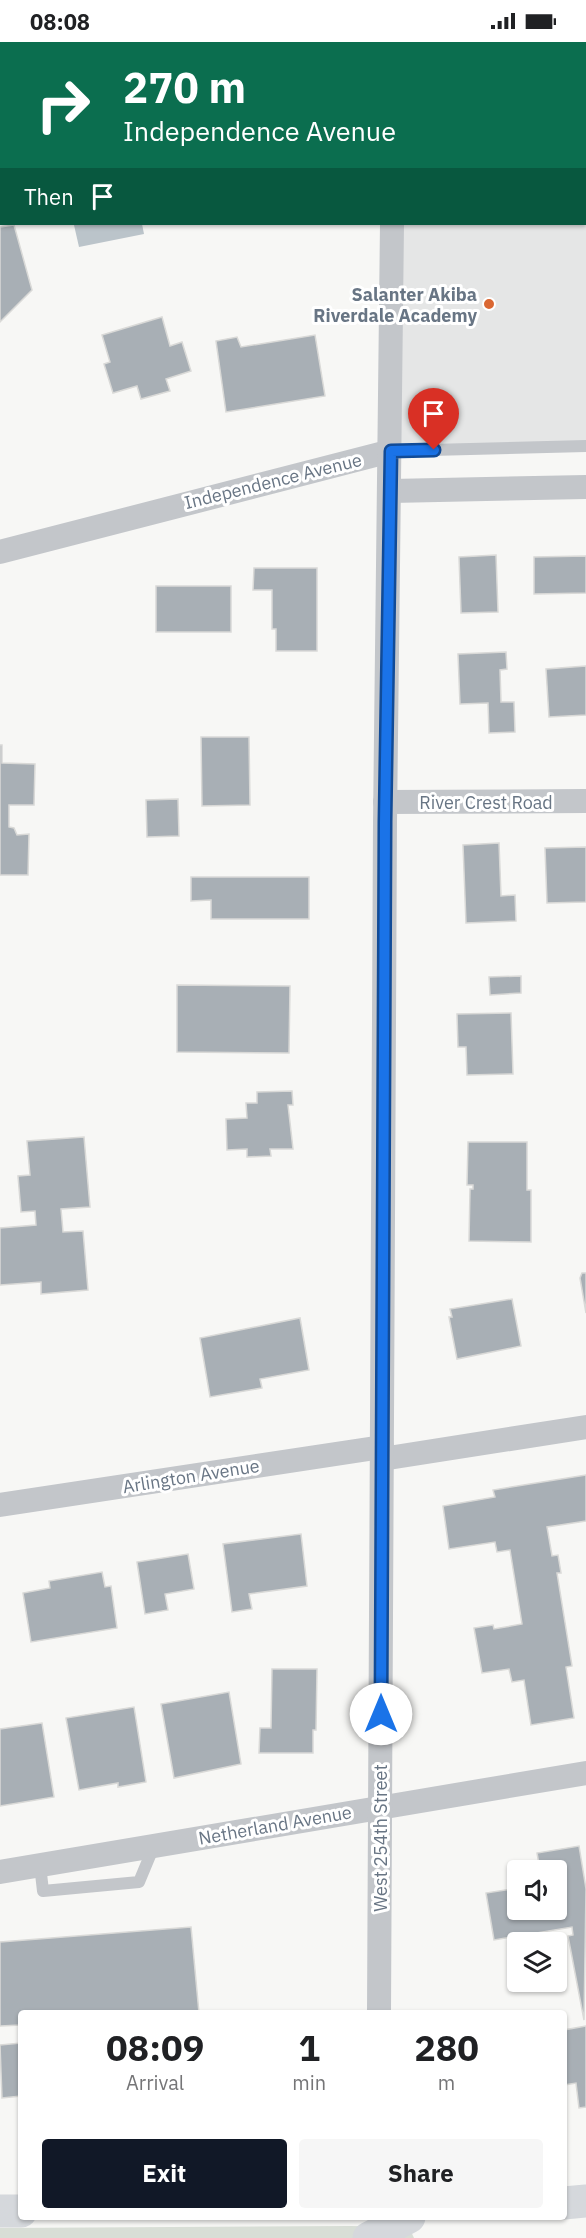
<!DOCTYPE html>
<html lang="en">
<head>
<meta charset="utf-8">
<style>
  body { margin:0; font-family:"IBM Plex Sans",sans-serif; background:#f6f6f6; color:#202124; height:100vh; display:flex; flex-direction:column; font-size:22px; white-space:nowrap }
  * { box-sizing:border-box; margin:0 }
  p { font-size:20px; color:#757577 }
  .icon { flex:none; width:33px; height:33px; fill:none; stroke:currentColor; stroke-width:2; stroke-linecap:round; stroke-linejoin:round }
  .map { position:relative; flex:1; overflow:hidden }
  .details { position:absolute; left:18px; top:1968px; width:549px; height:210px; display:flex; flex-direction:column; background:#fff; border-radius:6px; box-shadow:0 2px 4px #0004 }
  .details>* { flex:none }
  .banner { position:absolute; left:0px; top:0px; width:586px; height:183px; box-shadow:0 2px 4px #0004; background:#0b6e4f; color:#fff; overflow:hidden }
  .fabs { position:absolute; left:507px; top:1818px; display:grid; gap:12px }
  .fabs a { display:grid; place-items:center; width:60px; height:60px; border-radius:6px; background:#fff; box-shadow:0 2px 4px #0004; font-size:30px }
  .pin { position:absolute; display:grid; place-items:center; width:51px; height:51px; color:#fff; margin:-62px -26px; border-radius:50% 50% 50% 0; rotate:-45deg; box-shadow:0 0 6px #0007 }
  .pin .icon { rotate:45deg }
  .me { position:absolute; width:66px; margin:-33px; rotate:0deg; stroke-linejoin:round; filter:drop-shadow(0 0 4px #0008) }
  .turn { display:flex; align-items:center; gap:21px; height:126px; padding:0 24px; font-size:27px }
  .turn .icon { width:78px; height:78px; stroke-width:2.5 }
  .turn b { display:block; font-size:42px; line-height:51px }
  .then { display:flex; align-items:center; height:57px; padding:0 24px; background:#0003; gap:12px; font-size:22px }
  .eta { display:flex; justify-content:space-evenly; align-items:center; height:102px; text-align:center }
  .eta b { font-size:36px; font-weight:700; line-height:42px }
  .cta { display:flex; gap:12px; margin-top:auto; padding:12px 24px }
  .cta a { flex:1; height:69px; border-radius:6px; background:#111827; color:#fff; font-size:24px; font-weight:700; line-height:69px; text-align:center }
  .cta a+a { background:#f6f6f6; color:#202124 }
  .status { display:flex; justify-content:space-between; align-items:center; height:42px; padding:0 30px; background:#fff; direction:ltr }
  .status svg { height:16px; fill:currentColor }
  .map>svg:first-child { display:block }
</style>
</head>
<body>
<div class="status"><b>08:08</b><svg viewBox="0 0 49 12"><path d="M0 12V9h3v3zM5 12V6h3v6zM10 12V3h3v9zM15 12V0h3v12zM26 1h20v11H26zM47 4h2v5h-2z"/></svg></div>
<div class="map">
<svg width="586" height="2196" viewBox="0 0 586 2196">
  <rect width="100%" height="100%" fill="#f7f7f5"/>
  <path fill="#e5e6e6" d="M383 0H586V404L391 409 392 182H585V2Z"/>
  <path fill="#d8ded6" d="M350 2184 409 2185 414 2196H0V2186Z"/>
  <path fill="#bbc4ca" d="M84 182H142L144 192 79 205 74 183Z"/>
  <g fill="#a8afb5" stroke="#d9d9d7" stroke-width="1.5">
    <path d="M469 0H586V74L585 2Z"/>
    <path d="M14 183 32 248 0 280V185Z"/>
    <path d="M162 275 170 304 182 300 191 329 166 337 170 349 141 357 137 344 113 351 104 322 110 320 102 293Z"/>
    <path d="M315 293 325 354 226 370 216 299 237 295 241 305Z"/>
    <path d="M496 513 498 570 461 571 459 515Z"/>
    <path d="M586 514V551L534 552V515Z"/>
    <path d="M254 526H317V609H276V587H272V548H253Z"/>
    <rect x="156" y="544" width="75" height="46"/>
    <path d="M506 610 507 627 500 628 501 660H514L515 690 489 691 488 661 460 662 458 612Z"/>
    <path d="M586 624V673L549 675 546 627Z"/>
    <path d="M201 695H249L250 763 202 764Z"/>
    <path d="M0 703H2V721L35 722 34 763H9V785L14 786 17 793 29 792 28 833H0Z"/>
    <path d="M178 757 179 794 147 795 146 758Z"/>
    <path d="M499 801 501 854 515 853 516 879 466 881 463 803Z"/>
    <path d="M586 805V860L547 861 545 806Z"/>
    <path d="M191 835H309V877H211V858L191 859Z"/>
    <path d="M521 934V951L490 953 489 935Z"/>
    <path d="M177 943 290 944 289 1011 177 1010Z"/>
    <path d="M511 971 513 1032 467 1033 466 1005H458L457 972Z"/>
    <path d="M292 1049 293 1063H288L293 1107H270L271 1114 247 1115V1107L227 1108 226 1077 247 1076 246 1061H257V1050Z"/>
    <path d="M84 1095 90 1165 61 1167 63 1190 83 1189 88 1248 41 1252V1240L0 1243V1186L36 1183 35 1169 21 1170 18 1134 30 1133 27 1099Z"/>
    <path d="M468 1100H527V1148H531V1200L469 1199 470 1147H473V1143H467Z"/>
    <path d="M582 1231H586V1271L580 1236Z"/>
    <path d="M512 1257 521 1304 457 1317 449 1275H452L450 1267Z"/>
    <path d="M300 1276 309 1328 260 1337 262 1346 210 1355 200 1296Z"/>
    <path d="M586 1433V1479L547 1485 552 1514 558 1513 561 1531H557L572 1624 566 1625 574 1676 531 1683 524 1638 512 1640 509 1627 482 1631 474 1586 493 1583 494 1587 522 1582 510 1508 497 1510 495 1500 449 1507 443 1464 495 1455 493 1448Z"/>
    <path d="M301 1492 307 1544 249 1552 252 1567 232 1570 223 1502Z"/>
    <path d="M188 1512 194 1547 165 1552 168 1568 145 1572 137 1520Z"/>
    <path d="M102 1530 105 1545 111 1544 117 1586 31 1600 23 1551 50 1546 49 1539Z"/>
    <path d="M272 1627H317L316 1688H313V1711H259L260 1686H271Z"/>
    <path d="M229 1650 241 1722 174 1736 161 1662Z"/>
    <path d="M134 1665 146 1740 118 1745V1741L79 1748 66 1676Z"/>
    <path d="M42 1681 54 1755 0 1764V1687Z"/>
    <path d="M579 1804 586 1847 584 1978 568 1894 573 1893 572 1885 494 1898 486 1851 518 1846V1868H556V1828H540L537 1811Z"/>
    <path d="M191 1885 199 1971H21V1983L0 1984V1900Z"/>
    <path d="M586 1984V2065L579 2066 576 2041 564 2043V1988Z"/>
    <path d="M21 2001V2054L2 2056 0 2003Z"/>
  </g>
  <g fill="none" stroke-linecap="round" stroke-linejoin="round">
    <g stroke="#c3c6ca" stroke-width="12">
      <path d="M391 409 586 404"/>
      <path d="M40 1823 43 1849 139 1840 154 1804"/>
    </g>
    <g stroke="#c3c6ca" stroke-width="24">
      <path d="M383 0 384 2"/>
      <path d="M391 449 586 445"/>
      <path d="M0 510 391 409"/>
      <path d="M385 760 586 759"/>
      <path d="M382 1417 586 1385"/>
      <path d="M0 1463 382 1405"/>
      <path d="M0 1830 586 1731"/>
      <path d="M379 1971 385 780 392 182"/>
    </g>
    <g stroke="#d5d8dc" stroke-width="33">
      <path d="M564 2161 586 2159"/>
      <path d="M0 2169H21"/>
      <path d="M369 2196 409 2175"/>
    </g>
  </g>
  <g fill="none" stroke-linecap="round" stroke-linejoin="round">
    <g stroke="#114b97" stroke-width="15">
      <path id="route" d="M381 1672 385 780 391 409 434 408"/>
    </g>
    <use href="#route" stroke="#1a73e8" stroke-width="10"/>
  </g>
  <circle fill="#da6732" stroke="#fff" stroke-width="2" cx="489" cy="262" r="6"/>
  <g text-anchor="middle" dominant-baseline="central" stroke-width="6" stroke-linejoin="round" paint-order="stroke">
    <g font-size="18" font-weight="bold" fill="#687584" stroke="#fff" text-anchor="end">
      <text x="477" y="252">Salanter Akiba<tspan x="477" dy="21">Riverdale Academy</tspan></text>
    </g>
    <g font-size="18" fill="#687584" stroke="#fff">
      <text transform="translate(273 439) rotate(-14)">Independence Avenue</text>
      <text x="486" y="760">River Crest Road</text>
      <text transform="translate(191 1434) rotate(-9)">Arlington Avenue</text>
      <text transform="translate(275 1783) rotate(-10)">Netherland Avenue</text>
      <text transform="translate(380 1796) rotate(-90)">West 254th Street</text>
    </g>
  </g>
</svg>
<div class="fabs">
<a><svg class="icon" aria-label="sound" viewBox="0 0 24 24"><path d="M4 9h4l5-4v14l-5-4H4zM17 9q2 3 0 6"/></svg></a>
<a><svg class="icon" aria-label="layers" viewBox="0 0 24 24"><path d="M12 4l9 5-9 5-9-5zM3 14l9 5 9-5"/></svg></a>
</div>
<div class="pin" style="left:434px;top:408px;background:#d93025"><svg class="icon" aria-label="arrive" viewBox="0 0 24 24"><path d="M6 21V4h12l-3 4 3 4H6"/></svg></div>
<svg class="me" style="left:381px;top:1672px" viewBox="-20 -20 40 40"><circle r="19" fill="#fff"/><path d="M0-13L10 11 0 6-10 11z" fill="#1a73e8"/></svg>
<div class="banner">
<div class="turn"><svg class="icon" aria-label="right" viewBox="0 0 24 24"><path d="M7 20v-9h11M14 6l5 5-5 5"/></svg><div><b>270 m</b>Independence Avenue</div></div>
<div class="then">Then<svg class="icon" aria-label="arrive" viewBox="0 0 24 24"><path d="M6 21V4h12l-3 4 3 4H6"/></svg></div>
</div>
<section class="details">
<div class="eta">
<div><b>08:09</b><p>Arrival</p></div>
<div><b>1</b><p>min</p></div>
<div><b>280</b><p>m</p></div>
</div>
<div class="cta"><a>Exit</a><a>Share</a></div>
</section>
</div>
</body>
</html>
